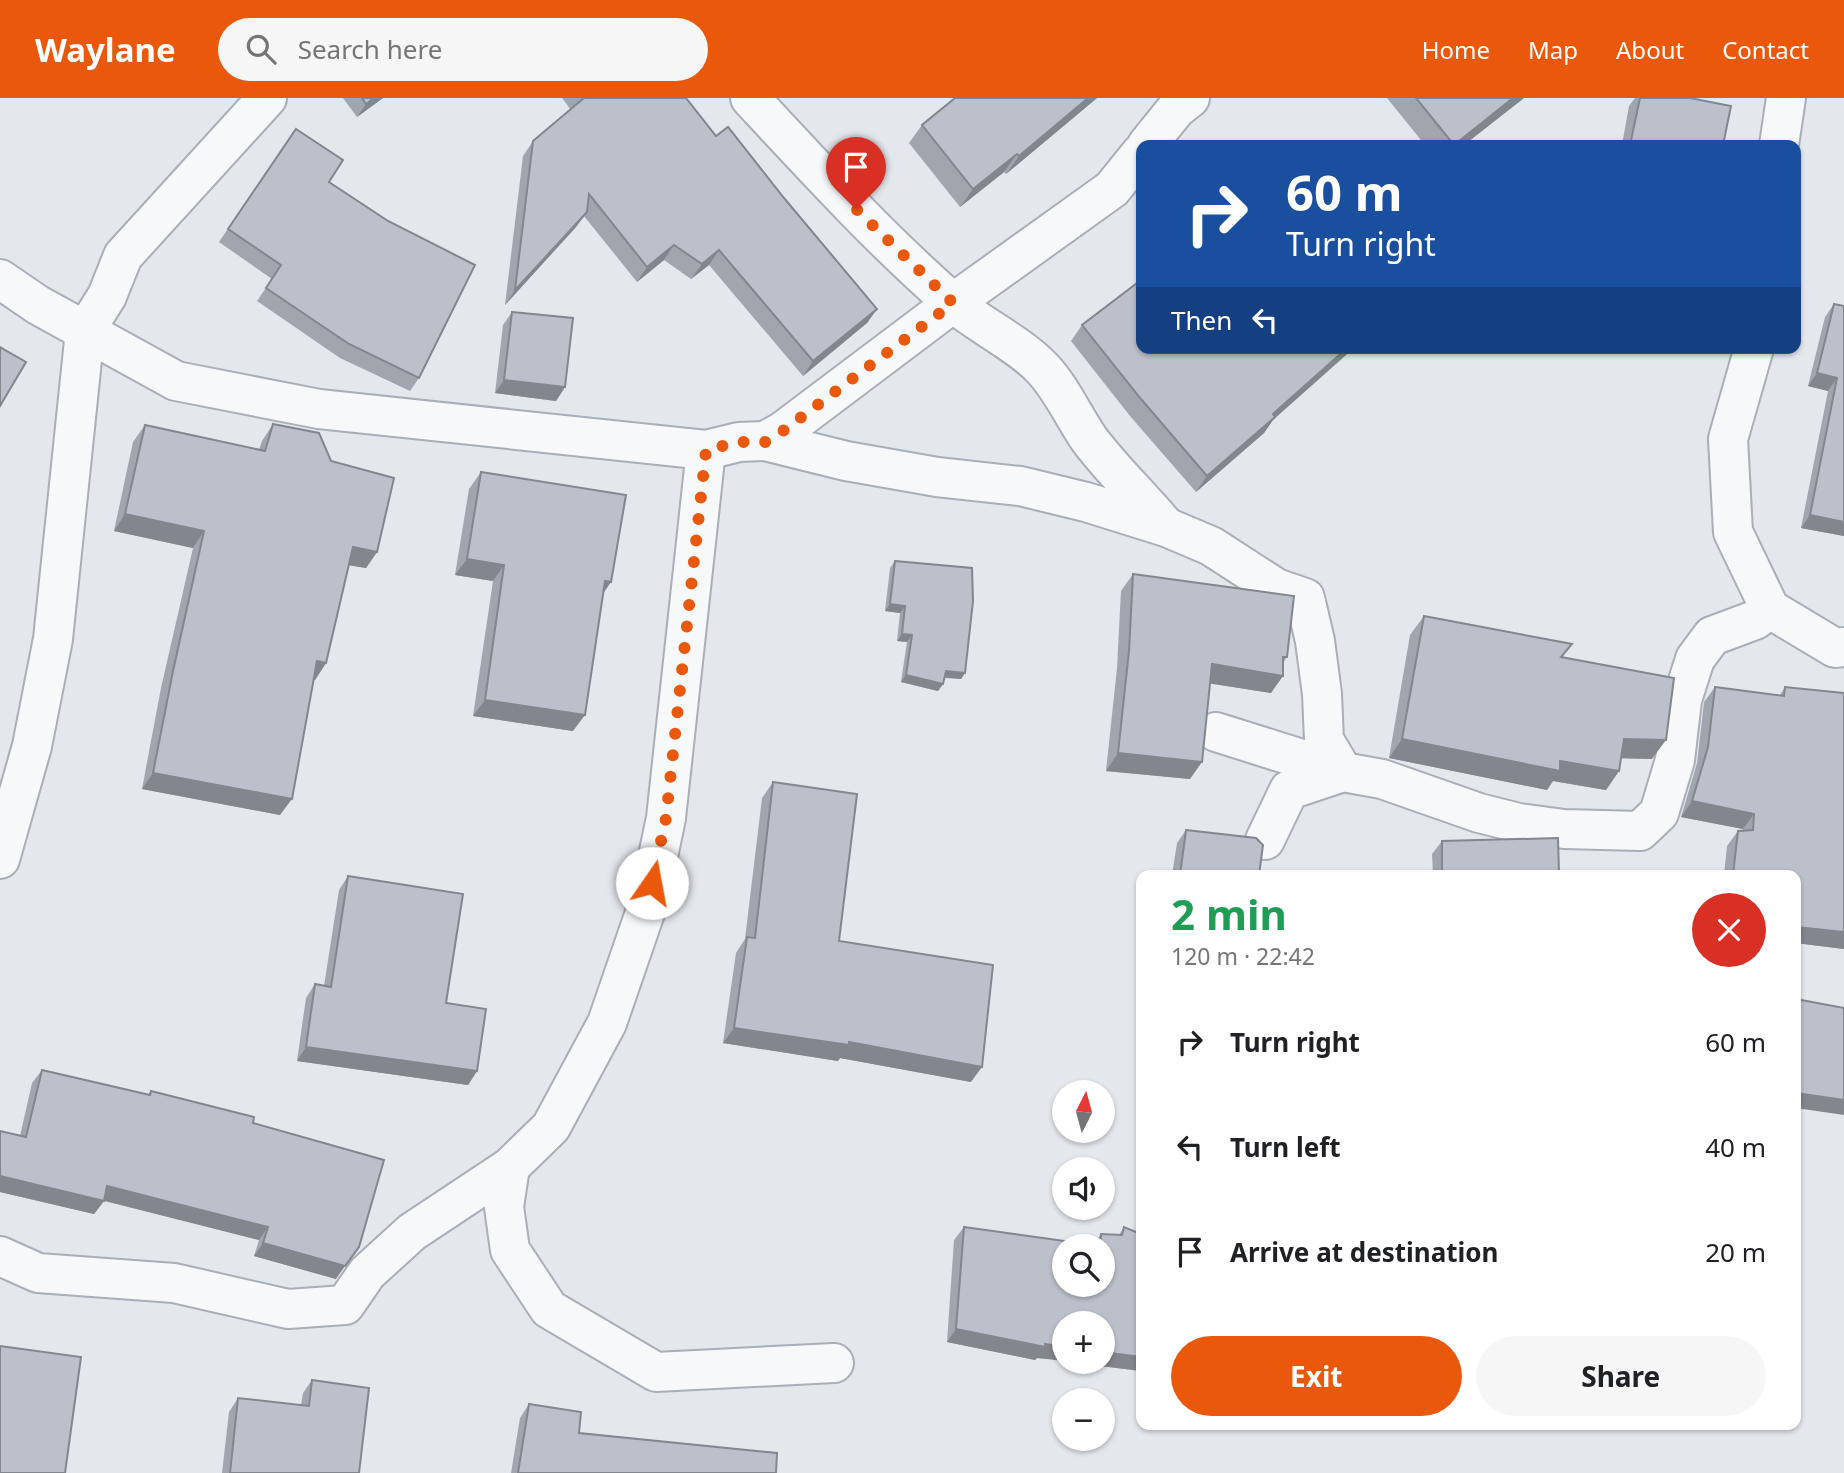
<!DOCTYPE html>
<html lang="en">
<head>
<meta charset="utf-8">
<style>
  body { margin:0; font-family:"Noto Sans",sans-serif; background:#f6f6f6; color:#202124; height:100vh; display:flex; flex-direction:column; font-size:26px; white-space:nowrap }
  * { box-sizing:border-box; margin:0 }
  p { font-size:23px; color:#757577 }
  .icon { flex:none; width:38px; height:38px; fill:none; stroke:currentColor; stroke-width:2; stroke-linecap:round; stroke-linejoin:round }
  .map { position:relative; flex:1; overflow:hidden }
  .side { position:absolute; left:1136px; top:772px; width:665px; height:560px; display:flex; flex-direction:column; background:#fff; border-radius:14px; box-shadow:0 2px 5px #0004 }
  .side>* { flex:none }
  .hud { position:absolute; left:1136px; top:42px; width:665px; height:214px; border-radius:14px; box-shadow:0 2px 5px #0004; background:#1a4fa0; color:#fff; overflow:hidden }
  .needle { width:46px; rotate:6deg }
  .fabs { position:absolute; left:1052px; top:982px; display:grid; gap:14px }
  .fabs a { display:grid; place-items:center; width:63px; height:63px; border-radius:50%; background:#fff; box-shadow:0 2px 5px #0004; font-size:35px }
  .pin { position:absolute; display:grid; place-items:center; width:60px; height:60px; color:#fff; margin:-72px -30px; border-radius:50% 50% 50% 0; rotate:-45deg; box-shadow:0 0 7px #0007 }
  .pin .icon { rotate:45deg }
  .me { position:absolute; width:77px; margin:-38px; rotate:12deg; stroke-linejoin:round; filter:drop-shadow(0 0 5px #0008) }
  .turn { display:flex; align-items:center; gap:24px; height:147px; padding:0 35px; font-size:32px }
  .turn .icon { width:91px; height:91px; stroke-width:2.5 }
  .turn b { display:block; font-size:49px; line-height:60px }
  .then { display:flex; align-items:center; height:66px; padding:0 35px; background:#0003; gap:14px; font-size:26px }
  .round { display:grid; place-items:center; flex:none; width:74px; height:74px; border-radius:37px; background:#f6f6f6 }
  .headline { display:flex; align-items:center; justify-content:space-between; height:119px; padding:0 35px }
  h1 { font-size:42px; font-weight:700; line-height:52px; color:#1e9e55 }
  .primary-button { display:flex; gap:14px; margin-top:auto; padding:14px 35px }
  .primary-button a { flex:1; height:80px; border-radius:42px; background:#ea580c; color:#fff; font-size:28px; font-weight:700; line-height:80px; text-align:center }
  .primary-button a+a { background:#f6f6f6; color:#202124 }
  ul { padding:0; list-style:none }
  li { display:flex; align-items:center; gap:21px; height:105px; padding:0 35px }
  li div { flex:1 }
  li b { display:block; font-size:26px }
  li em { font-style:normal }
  header { display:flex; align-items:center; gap:42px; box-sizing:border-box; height:98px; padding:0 35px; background:#ea580c; color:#fff }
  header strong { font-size:33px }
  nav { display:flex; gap:38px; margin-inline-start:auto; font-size:24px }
  .search { width:490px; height:63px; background:#f6f6f6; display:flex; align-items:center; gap:18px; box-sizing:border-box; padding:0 24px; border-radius:38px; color:#757577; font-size:26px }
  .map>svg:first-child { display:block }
</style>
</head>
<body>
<header>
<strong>Waylane</strong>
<div class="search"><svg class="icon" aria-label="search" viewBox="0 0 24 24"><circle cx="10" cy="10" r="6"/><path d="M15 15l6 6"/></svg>Search here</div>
<nav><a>Home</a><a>Map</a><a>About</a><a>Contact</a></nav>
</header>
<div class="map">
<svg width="1844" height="1375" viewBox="0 0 1844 1375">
  <rect width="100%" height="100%" fill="#e4e7ec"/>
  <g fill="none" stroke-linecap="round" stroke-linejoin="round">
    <g stroke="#a9aeb7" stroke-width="42">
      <g id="minor">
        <path d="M750 0C815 70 880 141 952 204 979 227 1018 245 1042 270 1062 291 1073 318 1089 341 1112 372 1141 399 1166 429"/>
        <path d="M1147 47 1176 11 1190 0"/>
        <path d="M1779 47 1786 0"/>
        <path d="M0 181 38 207 176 283 319 311 706 352 739 344 765 343 783 333 953 205 1112 91 1141 55"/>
        <path d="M1754 250 1728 341 1733 434 1770 511 1835 550 1844 549"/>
        <path d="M765 343 846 363 937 379 1020 388 1086 404 1166 429 1211 448 1276 490 1305 500 1315 543 1322 596 1324 642 1343 674 1382 681 1479 715 1519 725 1564 731 1640 733 1659 715 1675 662 1682 602 1695 561 1712 538 1755 522 1770 511"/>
        <path d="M1216 634 1343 674 1289 692 1265 742"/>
        <path d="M0 761 32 648 53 541 85 233 107 198 123 158 267 0"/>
        <path d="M510 1069 504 1109 510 1152 549 1211 656 1274 834 1265"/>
        <path d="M0 1158 38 1175 174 1185 288 1211 345 1207 367 1175 412 1134 510 1069 551 1029 607 925 648 806 666 720 706 352"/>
      </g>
    </g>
    <use href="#minor" stroke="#f7f8fa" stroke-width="38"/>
  </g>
  <g fill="#a1a5ae">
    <path d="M343 0H383L357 19Z"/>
    <path d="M562 0H686L716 38 784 100 877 211 867 225 803 278 709 167 691 181 664 162 637 184 584 118 576 129 505 207 523 58 533 43 571 12Z"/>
    <path d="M1097 0 1006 76 1004 74 960 109 909 45 922 27Z"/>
    <path d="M1387 0H1524L1464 47H1425Z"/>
    <path d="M1635 0H1690L1723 47H1622L1629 8Z"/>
    <path d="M296 31 329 84 419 280 410 293 340 260 257 203 272 181 219 144Z"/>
    <path d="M1834 206 1844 438 1801 430 1828 293 1808 288 1825 219Z"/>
    <path d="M512 214 565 289 556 303 495 295 503 227Z"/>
    <path d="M1082 227 1273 322 1264 335 1196 394 1130 318 1071 243Z"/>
    <path d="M273 326 331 363 377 454 366 470 349 467 326 565 315 582 313 581 280 717 142 691 161 590 193 450 114 433 133 344 145 327 259 352 262 343Z"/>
    <path d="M481 374 603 496 573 633 473 618 493 483 455 477 469 391Z"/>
    <path d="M895 463 965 575 961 581 944 580 943 586 938 593 901 584 907 544 897 543 900 515 885 513 890 470Z"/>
    <path d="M1133 476 1287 559 1283 565 1271 595 1210 585 1190 681 1106 673 1117 570 1121 493Z"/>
    <path d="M1424 518 1563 560 1652 661 1621 660 1619 673 1606 692 1553 683 1547 692 1389 660 1410 537Z"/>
    <path d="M1715 589 1780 597 1785 589 1844 595V851L1796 845V777H1724L1727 748 1738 733H1743V731L1681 719 1697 665 1704 604Z"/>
    <path d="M773 684 839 843 971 984 840 960 838 963 723 945 736 855 745 841 762 700Z"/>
    <path d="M1186 732 1259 777H1172L1177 745Z"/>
    <path d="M1442 743 1559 777H1433L1432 756Z"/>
    <path d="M348 778 446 905 477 973 468 987 297 963 306 900 315 886 324 888 339 792Z"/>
    <path d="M42 972 148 997 151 993 253 1025 336 1181 254 1158 259 1142 104 1103 94 1116 0 1094V1033L20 1038 32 985Z"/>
    <path d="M964 1129 1093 1147 1101 1136 1119 1137 1124 1129 1141 1136V1273L1068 1264H1102L1037 1260 1035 1262 947 1244 954 1142Z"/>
    <path d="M312 1282 359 1375H222L229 1314 238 1300 301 1307 303 1295Z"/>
    <path d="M529 1306 579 1335 776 1375H511L520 1320Z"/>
  </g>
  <g fill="#83868d">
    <path d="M374 0H383L357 19 366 6Z"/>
    <path d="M1088 0H1097L1006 76 1019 58Z"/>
    <path d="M1513 0H1524L1464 47H1453Z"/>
    <path d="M1017 56 1004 74 960 109 973 91Z"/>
    <path d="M587 114 576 129 505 207 515 192Z"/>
    <path d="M674 147 664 162 637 184 647 169Z"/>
    <path d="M719 152 709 167 691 181 702 166Z"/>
    <path d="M877 211 867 225 803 278 813 263Z"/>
    <path d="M1347 250H1354L1273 322 1264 335 1196 394 1207 378 1273 316Z"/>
    <path d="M1817 275 1837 280 1828 293 1808 288Z"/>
    <path d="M504 282 565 289 556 303 495 295Z"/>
    <path d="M125 416 204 433 193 450 114 433Z"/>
    <path d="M1810 417 1844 424V438L1801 430Z"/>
    <path d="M353 449 377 454 366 470 341 466Z"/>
    <path d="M467 461 504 467 493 483 455 477Z"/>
    <path d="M605 483 611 484 600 500Z"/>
    <path d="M890 506 905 508 900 515 885 513Z"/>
    <path d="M902 536 912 537 907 544 897 543Z"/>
    <path d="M317 563 326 565 315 582 305 580Z"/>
    <path d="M1212 566 1283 578 1271 595 1200 584Z"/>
    <path d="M946 573 965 575 961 581 941 579Z"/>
    <path d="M906 577 943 586 938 593 901 584Z"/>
    <path d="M485 602 585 617 573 633 473 618Z"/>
    <path d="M1402 641 1560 663 1619 673 1606 692 1553 683 1547 692 1389 660Z"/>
    <path d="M1624 641 1666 642 1652 661 1611 660Z"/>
    <path d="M1118 655 1202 664 1190 681 1106 673Z"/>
    <path d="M153 675 292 701 280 717 142 691Z"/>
    <path d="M1692 703 1754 716 1743 731 1681 719Z"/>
    <path d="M1796 829 1844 834V851L1796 845Z"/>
    <path d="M734 930 849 944 982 969 971 984 840 960 838 963 723 945Z"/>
    <path d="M306 949 477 973 468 987 297 963Z"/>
    <path d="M1796 995 1844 1002V1017L1796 1010Z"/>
    <path d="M0 1078 104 1103 94 1116 0 1094Z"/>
    <path d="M107 1088 268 1129 259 1142 98 1101Z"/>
    <path d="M263 1145 345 1168 336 1181 254 1158Z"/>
    <path d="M956 1231 1064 1249V1263L1037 1260 1035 1262 947 1244Z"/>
    <path d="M1102 1254 1141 1259V1273L1068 1264H1102Z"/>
  </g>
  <g fill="#bbc0ca" stroke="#83868d" stroke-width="2" fill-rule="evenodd">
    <path d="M362 0H374L366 6Z"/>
    <path d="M584 0H686L716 38 728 29 784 100 877 211 813 263 719 152 702 166 674 147 647 169 589 96 587 114 515 192 533 43Z"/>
    <path d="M955 0H1088L1019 58 1017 56 973 91 922 27Z"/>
    <path d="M1416 0H1513L1454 47Z"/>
    <path d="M1640 0H1690L1731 8 1723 47H1630Z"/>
    <path d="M296 31 343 62 329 84 388 123 475 167 419 280 349 246 266 190 281 167 228 131Z"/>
    <path d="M1141 182V250H1347L1273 316 1275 319 1207 378 1141 301 1082 227Z"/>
    <path d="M1834 206 1844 208V424L1810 417 1837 280 1817 275Z"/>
    <path d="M512 214 573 220 565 289 504 282Z"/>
    <path d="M0 249 26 264 0 308Z"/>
    <path d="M273 326 319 335 331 363 394 380 377 454 353 449 326 565 317 563 292 701 153 675 173 573 204 433 125 416 145 327 265 353Z"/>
    <path d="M481 374 626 397 611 484 605 483 585 617 485 602 504 467 467 461Z"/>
    <path d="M895 463 972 470 973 503 965 575 946 573 943 586 906 577 912 537 902 536 905 508 890 506Z"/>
    <path d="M1133 476 1294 498 1287 559H1283V578L1212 566 1202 664 1118 655 1129 553Z"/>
    <path d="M1424 518 1572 546 1561 559 1674 580 1666 642 1624 641 1619 673 1560 663V673L1402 641Z"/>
    <path d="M1715 589 1784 598 1785 589 1844 595V834L1796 829V777H1733L1738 733 1753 732 1754 716 1692 703 1708 649Z"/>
    <path d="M773 684 857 696 839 843 993 867 982 969 849 944V947L734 930 747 839 755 840Z"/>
    <path d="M1186 732 1256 740 1263 747 1259 777H1180Z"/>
    <path d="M1558 740 1559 777H1442V743Z"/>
    <path d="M348 778 463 796 446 905 486 911 477 973 306 949 315 886 331 889Z"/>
    <path d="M1796 901 1844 910V1002L1796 995Z"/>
    <path d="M42 972 150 997 151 993 254 1019 253 1025 384 1062 359 1149 345 1168 263 1145 268 1129 107 1088 104 1103 0 1078V1033L26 1039Z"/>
    <path d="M964 1129 1100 1148 1101 1136 1122 1137 1124 1129 1141 1136V1259L1102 1254V1225H1064V1249L1045 1246V1249L956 1231ZM1064 1148H1102V1186H1064Z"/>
    <path d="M0 1248 81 1259 65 1375H0Z"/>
    <path d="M312 1282 369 1290 359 1375H230L238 1300 309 1308Z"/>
    <path d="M529 1306 581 1314 579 1335 777 1355 776 1375H518Z"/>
  </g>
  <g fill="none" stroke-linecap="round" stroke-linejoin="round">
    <path stroke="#ea580c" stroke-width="12" stroke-dasharray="0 21.6" d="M652 785 666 720 706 352 739 344H765L783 333 953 205 856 111"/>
  </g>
</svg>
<div class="fabs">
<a><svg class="needle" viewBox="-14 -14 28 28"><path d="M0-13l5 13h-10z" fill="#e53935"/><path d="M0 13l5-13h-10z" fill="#757577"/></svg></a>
<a><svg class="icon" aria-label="sound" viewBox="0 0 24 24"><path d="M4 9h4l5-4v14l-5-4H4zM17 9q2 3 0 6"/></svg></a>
<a><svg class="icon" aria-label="search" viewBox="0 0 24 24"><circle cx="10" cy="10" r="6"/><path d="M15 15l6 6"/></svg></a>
<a>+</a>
<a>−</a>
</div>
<div class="pin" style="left:856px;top:111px;background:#d93025"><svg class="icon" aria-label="arrive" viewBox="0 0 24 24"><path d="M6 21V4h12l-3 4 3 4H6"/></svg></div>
<svg class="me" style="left:652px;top:785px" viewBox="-20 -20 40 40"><circle r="19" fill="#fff"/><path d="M0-13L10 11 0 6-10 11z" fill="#ea580c"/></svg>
<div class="hud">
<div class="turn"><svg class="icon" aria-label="right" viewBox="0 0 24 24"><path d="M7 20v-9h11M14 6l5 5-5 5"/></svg><div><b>60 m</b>Turn right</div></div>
<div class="then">Then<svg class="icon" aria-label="left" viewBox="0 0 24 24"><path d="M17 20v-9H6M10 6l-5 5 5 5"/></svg></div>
</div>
<section class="side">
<div class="headline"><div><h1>2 min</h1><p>120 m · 22:42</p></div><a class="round" style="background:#d93025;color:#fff"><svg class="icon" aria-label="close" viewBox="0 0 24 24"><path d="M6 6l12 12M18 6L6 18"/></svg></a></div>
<ul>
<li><svg class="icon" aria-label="right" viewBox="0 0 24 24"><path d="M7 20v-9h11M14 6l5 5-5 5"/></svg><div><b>Turn right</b></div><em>60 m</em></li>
<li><svg class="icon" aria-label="left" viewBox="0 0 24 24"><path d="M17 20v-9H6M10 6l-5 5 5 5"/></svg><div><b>Turn left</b></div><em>40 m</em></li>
<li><svg class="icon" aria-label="arrive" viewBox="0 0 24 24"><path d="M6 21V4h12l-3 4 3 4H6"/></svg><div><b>Arrive at destination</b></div><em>20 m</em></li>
</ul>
<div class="primary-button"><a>Exit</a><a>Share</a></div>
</section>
</div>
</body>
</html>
